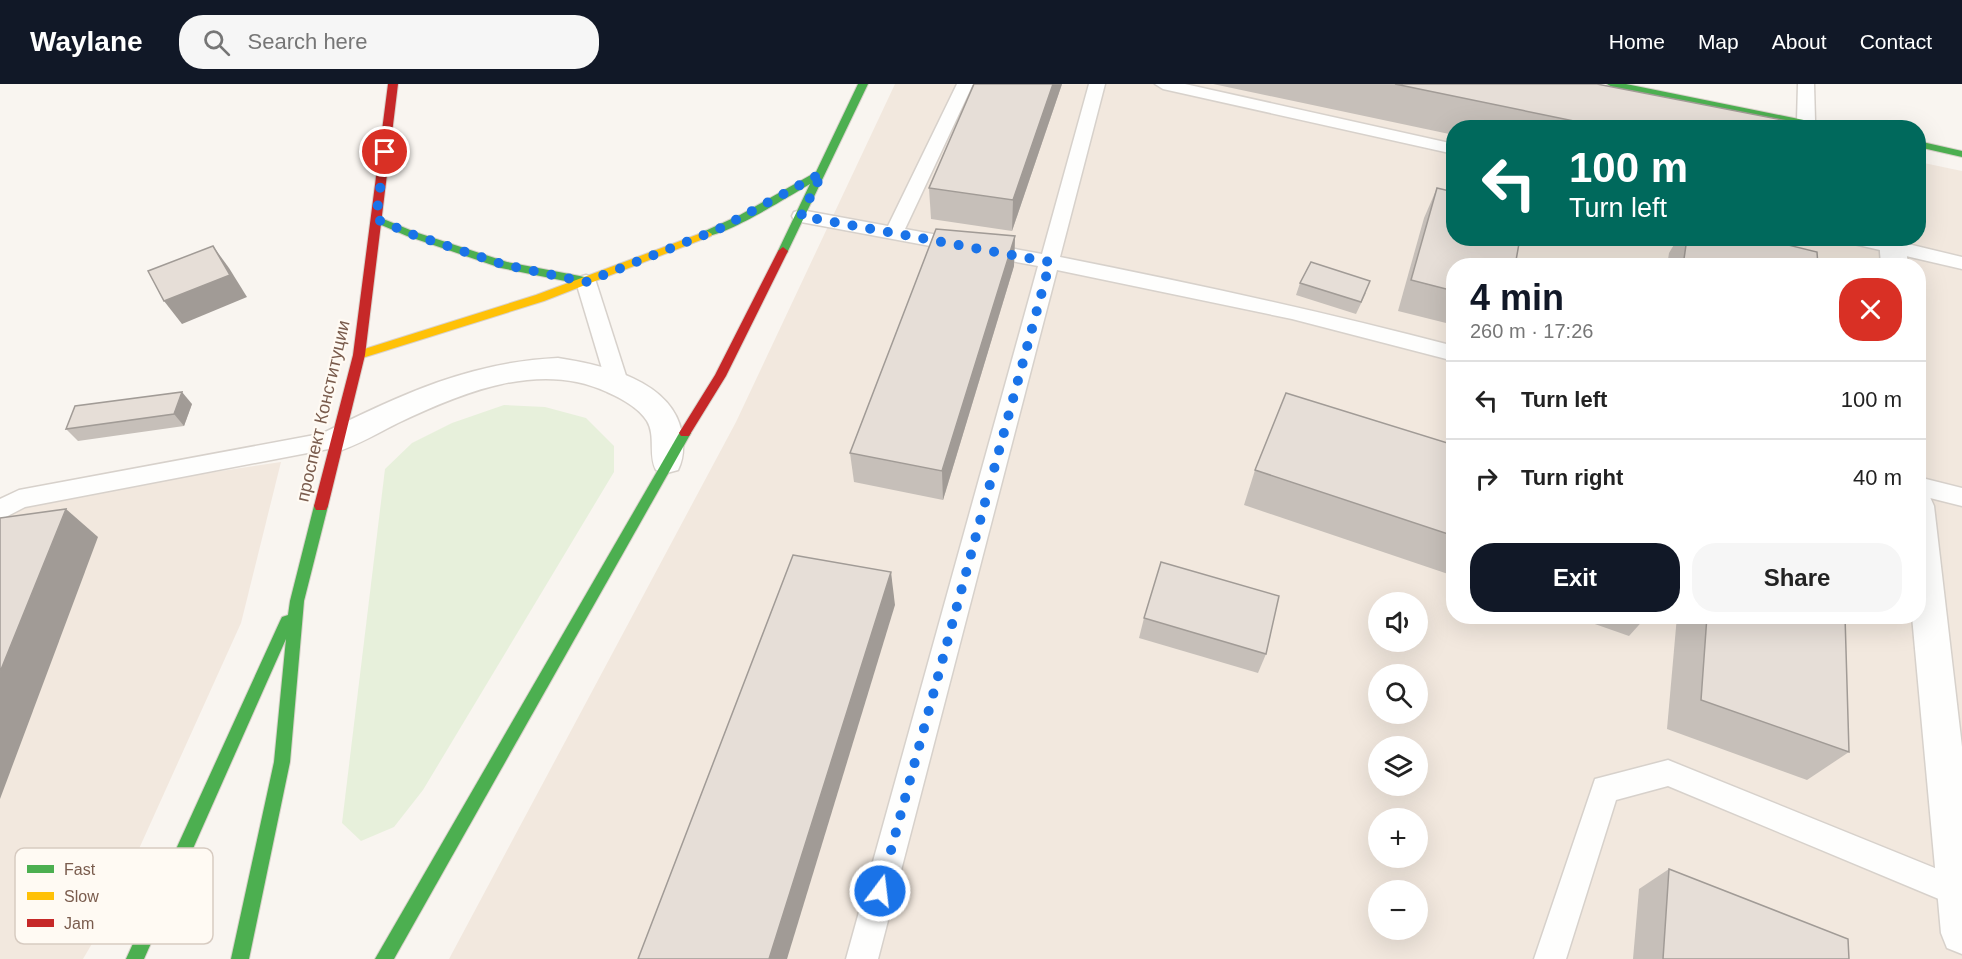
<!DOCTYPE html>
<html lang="en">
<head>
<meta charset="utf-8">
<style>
  body { margin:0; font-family:Helvetica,sans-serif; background:#f6f6f6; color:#222; height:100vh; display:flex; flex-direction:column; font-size:22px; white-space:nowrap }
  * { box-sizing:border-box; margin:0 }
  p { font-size:20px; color:#767676 }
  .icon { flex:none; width:33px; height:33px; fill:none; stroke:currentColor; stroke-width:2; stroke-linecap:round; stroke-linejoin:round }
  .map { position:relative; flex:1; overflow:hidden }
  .side { position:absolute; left:1446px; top:174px; width:480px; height:366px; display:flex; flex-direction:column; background:#fff; border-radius:24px; box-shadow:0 6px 24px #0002 }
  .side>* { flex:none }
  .banner { position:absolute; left:1446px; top:36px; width:480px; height:126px; border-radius:24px; box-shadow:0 6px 24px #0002; background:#00695c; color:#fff; overflow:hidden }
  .tools { position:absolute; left:1368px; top:508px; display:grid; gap:12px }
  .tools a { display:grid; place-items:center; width:60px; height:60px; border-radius:50%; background:#fff; box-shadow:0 6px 24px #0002; font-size:30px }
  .pin { position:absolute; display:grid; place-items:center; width:51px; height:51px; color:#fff; margin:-26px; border:3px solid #fff; border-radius:50%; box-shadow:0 2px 6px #0007 }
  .me { position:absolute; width:66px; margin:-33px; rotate:15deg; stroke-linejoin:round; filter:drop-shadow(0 0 4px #0008) }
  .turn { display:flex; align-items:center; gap:21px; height:126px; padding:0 24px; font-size:27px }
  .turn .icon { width:78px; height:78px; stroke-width:2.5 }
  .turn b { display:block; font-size:42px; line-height:51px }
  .round { display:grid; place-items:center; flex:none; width:63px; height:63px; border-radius:24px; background:#f6f6f6 }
  .headline { display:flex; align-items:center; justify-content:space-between; height:102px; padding:0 24px }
  h1 { font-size:36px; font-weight:800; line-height:45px; color:#111827 }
  .action { display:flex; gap:12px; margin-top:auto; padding:12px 24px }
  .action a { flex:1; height:69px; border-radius:24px; background:#111827; color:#fff; font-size:24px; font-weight:800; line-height:69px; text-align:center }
  .action a+a { background:#f6f6f6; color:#222 }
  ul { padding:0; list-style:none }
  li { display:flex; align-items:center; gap:18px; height:78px; padding:0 24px; border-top:2px solid #e0e0e0 }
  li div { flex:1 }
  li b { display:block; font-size:22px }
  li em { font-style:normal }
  header { display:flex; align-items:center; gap:36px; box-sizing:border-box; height:84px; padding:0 30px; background:#111827; color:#fff }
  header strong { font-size:28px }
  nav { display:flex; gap:33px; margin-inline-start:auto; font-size:21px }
  .search { width:420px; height:54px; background:#f6f6f6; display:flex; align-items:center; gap:15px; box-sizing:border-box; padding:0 21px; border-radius:24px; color:#767676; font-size:22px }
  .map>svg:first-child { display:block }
</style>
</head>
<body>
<header>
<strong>Waylane</strong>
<div class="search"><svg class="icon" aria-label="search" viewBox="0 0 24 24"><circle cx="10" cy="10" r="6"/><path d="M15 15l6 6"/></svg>Search here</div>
<nav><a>Home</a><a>Map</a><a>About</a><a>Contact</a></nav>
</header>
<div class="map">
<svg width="1962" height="875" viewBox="0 0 1962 875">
  <rect width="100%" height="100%" fill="#f9f5f0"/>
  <g fill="#f2e8de" fill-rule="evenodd">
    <path d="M895 0H1517L1454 44V154H1918L1919 78 1962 87V875H449L736 338ZM1454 182H1918V532H1454ZM1378 519H1418V558H1378ZM1378 591H1418V630H1378ZM1378 663H1418V702H1378ZM1378 735H1418V774H1378ZM1378 807H1418V846H1378Z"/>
    <path d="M281 378 241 539 110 829 83 875H0V420Z"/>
  </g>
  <path fill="#e7f0db" d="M504 321 545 323 586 334 614 362V388L423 706 394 743 361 757 342 739 385 385 412 359 452 339Z"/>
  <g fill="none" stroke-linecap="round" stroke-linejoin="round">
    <g stroke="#d7d1cb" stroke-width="3">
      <g id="lane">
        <path d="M957 0H973L905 145 1042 170 1089 0H1105L1060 173C1192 199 1323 228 1454 262V277L1292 235 1057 186 878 875H846L1038 182 801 138 794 136 792 132 794 128 801 126 888 142Z"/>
        <path d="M1155 0H1185L1454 60V70L1163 5Z"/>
        <path d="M1798 0H1814L1815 37 1812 41H1800L1797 37Z"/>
        <path d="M1845 154H1883L1962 173V185L1854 160 1847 158Z"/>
        <path d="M586 191 593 193 596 198 628 298 625 304 617 306 609 304 606 298 576 198 579 193Z"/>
        <path d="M336 347 344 350 347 356 344 362 25 423 0 436V415L19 406Z"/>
        <path d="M1918 393 1962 404V422L1918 411Z"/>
        <path d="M1668 676 1962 795V821L1958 823 1668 702 1616 716 1566 875H1534L1595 695Z"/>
      </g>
    </g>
    <g stroke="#d7d1cb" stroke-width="3">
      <g id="street">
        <path d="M1879 154H1905L1908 182H1881Z"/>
        <path d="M558 274C603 281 672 296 682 349 684 362 684 374 678 386L667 389 656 386C648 371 656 352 647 337 639 324 621 314 607 308 539 276 461 309 398 339 378 349 358 361 336 368L325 364 320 356 325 348C403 310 470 278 558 274Z"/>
        <path d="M1918 409 1930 413 1934 422 1962 663V870L1947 864 1941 849 1912 532H1918Z"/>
      </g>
    </g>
    <g stroke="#d9d2cb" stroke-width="2">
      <g id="fast">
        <path d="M858 0H868L787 169 783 171 778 167 810 100C791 111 721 155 703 152V148L740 131 816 88Z"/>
        <path d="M1607 0H1626L1843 44H1820L1612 3Z"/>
        <path d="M1918 57 1962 67V73L1918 63Z"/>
        <path d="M376 132 415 148 507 178 585 193 591 197 585 201 501 184 407 152 372 137 371 135Z"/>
        <path d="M685 344 691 349 394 875H375L681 346Z"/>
        <path d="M321 417 326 418 328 422 304 517 290 678 249 875H231L274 678 286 555 144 875H126L280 537 282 533 288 531 290 517 314 422 316 418Z"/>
      </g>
    </g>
    <g stroke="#d9d2cb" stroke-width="2">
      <path id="slow" d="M707 147 712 150 711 152 544 217 359 275 353 271 355 268 536 211Z"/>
    </g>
    <g stroke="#d9d2cb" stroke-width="2">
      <g id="jam">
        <path d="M388 0H398L365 271 328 422 326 426H316L314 422 353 271Z"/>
        <path d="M783 163 788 167 726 292 689 352H681L679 349 715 291 778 167Z"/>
      </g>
    </g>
    <use href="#lane" fill="#fefefd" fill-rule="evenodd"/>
    <use href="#street" fill="#fefefd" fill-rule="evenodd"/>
    <use href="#fast" fill="#4caf50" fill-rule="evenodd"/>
    <use href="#slow" fill="#ffc107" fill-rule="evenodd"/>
    <use href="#jam" fill="#c62828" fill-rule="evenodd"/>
  </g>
  <g fill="#c6bfb9">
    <path d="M1062 0 1012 147 931 135 929 104Z"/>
    <path d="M1213 0H1597L1804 44H1454V51Z"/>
    <path d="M1437 104 1454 182V241L1398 227 1424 134Z"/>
    <path d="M1015 152 1014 182 943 416 854 398 850 369Z"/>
    <path d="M1678 154H1759L1818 182H1667L1669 169Z"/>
    <path d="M1300 199 1366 209 1356 230 1296 211Z"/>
    <path d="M192 320 184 342 78 357 66 345Z"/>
    <path d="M1454 361V492L1244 421 1255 386Z"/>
    <path d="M1572 532H1647L1629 552Z"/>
    <path d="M1677 532H1845L1849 668 1807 696 1667 645Z"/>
    <path d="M1144 534 1266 570 1258 589 1139 554Z"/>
    <path d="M1669 785 1849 875H1633L1639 805Z"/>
  </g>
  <g fill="#a19b96">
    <path d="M1053 0H1062L1012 147 1013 116Z"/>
    <path d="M1015 152 1014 182 943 416 942 387Z"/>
    <path d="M213 162 229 184 247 213 182 240 164 217Z"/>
    <path d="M182 308 192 320 184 342 174 330Z"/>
    <path d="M66 425 98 453 0 715V588Z"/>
    <path d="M891 488 895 521 787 875H769Z"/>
  </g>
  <g fill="#e6ded7" stroke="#a19b96" stroke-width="1.5">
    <path d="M974 0H1053L1013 116 929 104Z"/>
    <path d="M1395 0H1597L1803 40 1804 44H1608Z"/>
    <path d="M1437 104 1454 108V154H1520L1515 182H1454V207L1411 196Z"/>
    <path d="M936 145 1015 152 942 387 850 369Z"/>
    <path d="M1687 154H1759L1817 168 1818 182H1683Z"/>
    <path d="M213 162 230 191 164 217 148 187Z"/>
    <path d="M1311 178 1370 197 1361 218 1300 199Z"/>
    <path d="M182 308 174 330 66 345 75 322Z"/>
    <path d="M1286 309 1454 361V452L1255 386Z"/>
    <path d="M66 425 0 588V434Z"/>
    <path d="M793 471 891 488 769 875H638Z"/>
    <path d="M1161 478 1279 512 1266 570 1144 534Z"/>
    <path d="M1707 532H1845L1849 668 1701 616Z"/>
    <path d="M1669 785 1848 855 1849 875H1663Z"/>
  </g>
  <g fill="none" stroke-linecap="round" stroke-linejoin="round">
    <path stroke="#1a73e8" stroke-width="10" stroke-dasharray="0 18" d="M385 68 376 135 411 150 505 181 586 198 719 145 822 89 801 132 1050 178 880 807"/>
  </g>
  <g text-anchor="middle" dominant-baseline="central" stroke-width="4.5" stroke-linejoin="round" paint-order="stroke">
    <g font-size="18" fill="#7a5c4d" stroke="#fffaf3">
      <text transform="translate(323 327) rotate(-77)">проспект Конституции</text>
    </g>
  </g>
  <rect x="15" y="764" width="198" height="96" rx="9" fill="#fffaf3" stroke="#d7cbc1" stroke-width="1.5"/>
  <rect x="27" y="781" width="27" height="8" fill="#4caf50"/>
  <rect x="27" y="808" width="27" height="8" fill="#ffc107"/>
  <rect x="27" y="835" width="27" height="8" fill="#c62828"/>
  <g font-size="16" fill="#7a5c4d">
    <text x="64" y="791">Fast</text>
    <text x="64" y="818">Slow</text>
    <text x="64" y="845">Jam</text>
  </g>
</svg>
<div class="tools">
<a><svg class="icon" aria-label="sound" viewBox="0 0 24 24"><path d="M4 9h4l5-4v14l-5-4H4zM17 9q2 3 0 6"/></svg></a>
<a><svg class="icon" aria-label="search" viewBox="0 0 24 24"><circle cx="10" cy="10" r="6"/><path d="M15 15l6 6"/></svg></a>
<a><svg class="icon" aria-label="layers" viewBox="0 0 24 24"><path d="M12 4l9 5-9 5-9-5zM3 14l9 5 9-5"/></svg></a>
<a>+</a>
<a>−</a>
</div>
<div class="pin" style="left:385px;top:68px;background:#d93025"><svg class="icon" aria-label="arrive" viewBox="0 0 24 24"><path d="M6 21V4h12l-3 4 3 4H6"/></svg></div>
<svg class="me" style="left:880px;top:807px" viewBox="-20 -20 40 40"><circle r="17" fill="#1a73e8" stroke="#fff" stroke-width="3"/><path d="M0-11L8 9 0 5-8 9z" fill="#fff"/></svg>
<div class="banner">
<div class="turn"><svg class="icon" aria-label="left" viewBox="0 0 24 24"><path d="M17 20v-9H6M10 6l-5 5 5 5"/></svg><div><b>100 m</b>Turn left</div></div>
</div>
<section class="side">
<div class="headline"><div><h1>4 min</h1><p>260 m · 17:26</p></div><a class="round" style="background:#d93025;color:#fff"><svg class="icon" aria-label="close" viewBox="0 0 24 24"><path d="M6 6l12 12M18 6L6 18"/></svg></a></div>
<ul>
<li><svg class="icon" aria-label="left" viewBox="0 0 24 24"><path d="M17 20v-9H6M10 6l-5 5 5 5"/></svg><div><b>Turn left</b></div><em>100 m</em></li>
<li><svg class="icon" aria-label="right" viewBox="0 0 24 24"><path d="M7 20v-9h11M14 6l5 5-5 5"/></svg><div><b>Turn right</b></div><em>40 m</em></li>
</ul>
<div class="action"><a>Exit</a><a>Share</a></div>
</section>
</div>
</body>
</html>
